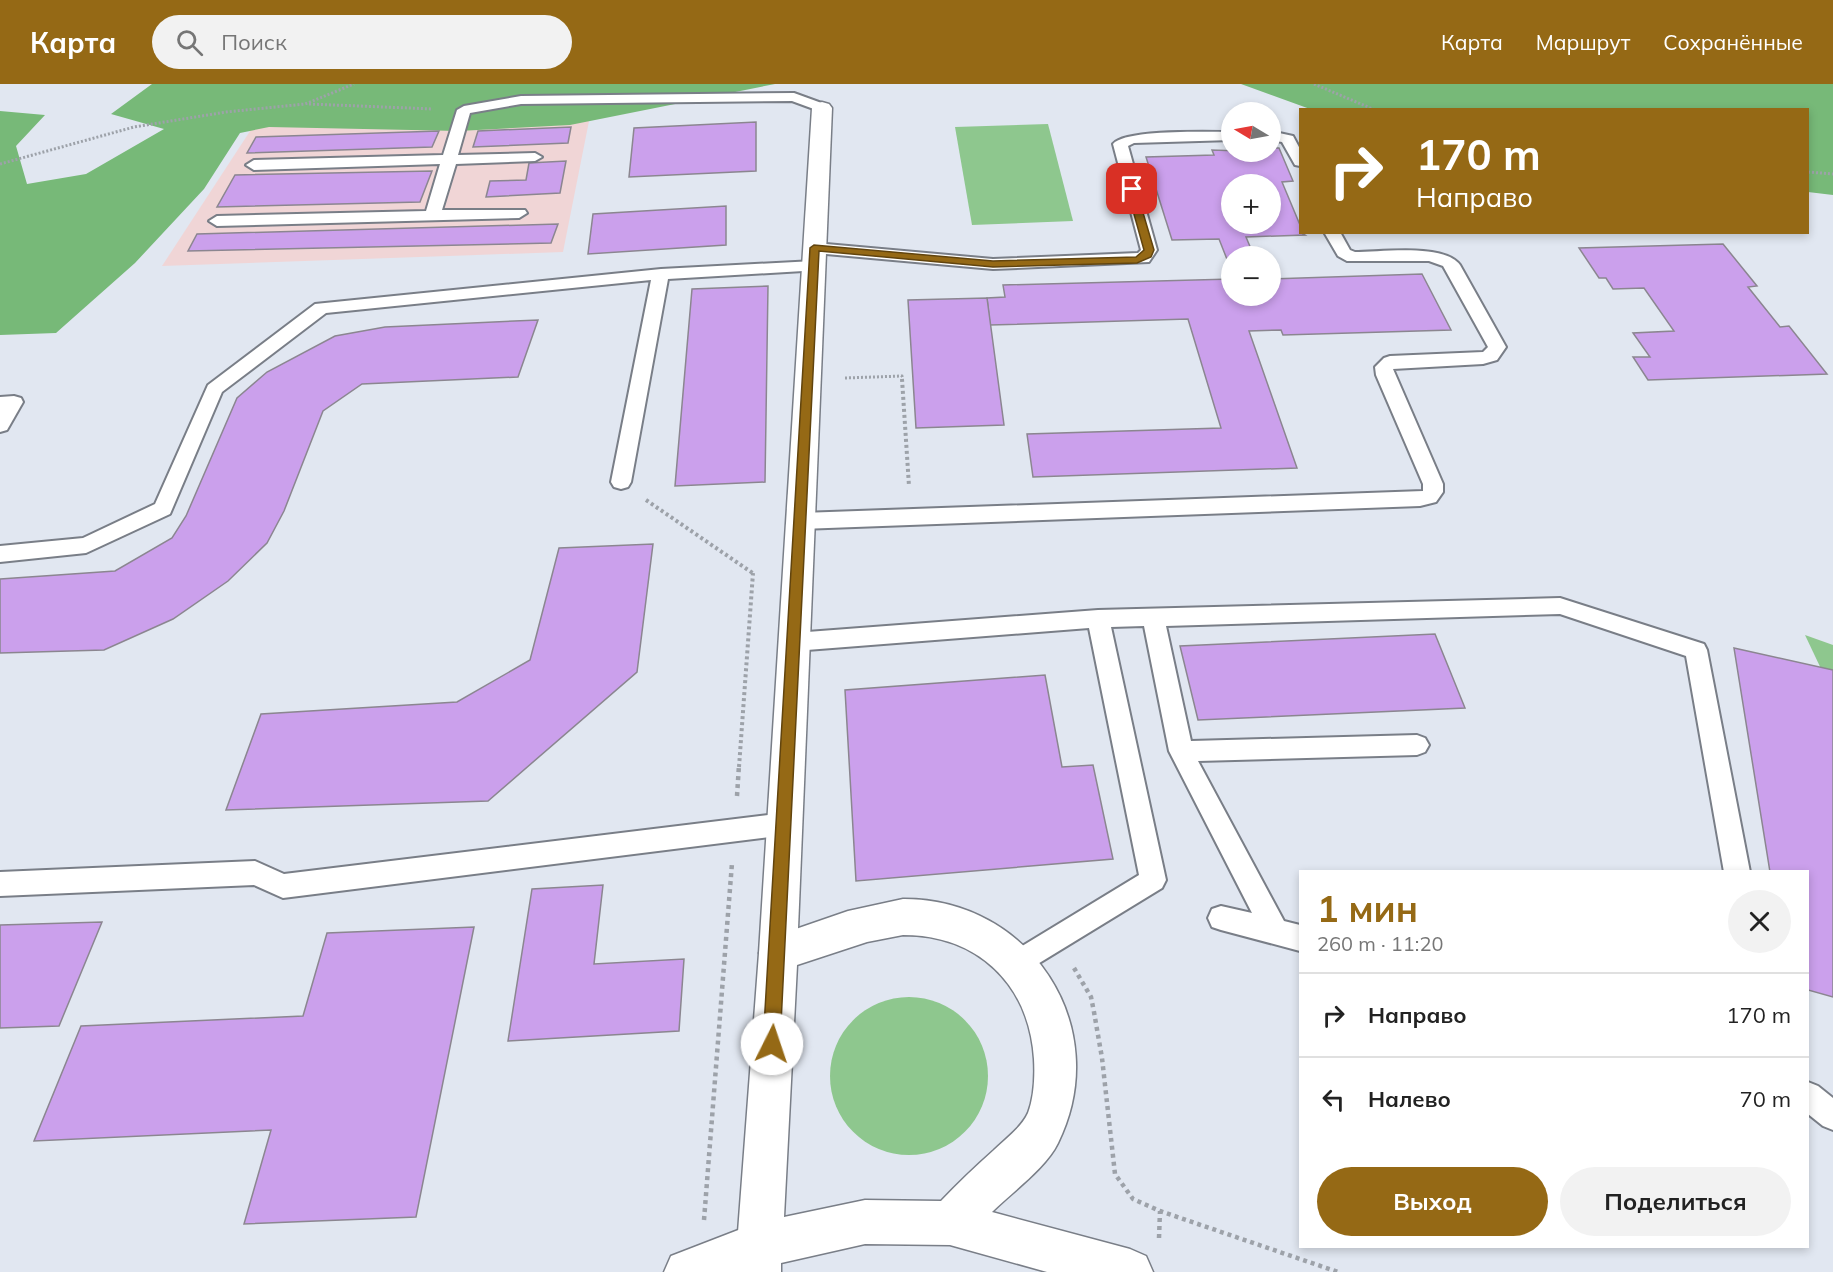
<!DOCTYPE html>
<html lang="ru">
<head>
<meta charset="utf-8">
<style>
  body { margin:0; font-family:Mulish,sans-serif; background:#f2f2f2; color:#222; height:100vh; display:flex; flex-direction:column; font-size:22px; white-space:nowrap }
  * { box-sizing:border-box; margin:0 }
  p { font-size:20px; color:#767676 }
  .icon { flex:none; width:33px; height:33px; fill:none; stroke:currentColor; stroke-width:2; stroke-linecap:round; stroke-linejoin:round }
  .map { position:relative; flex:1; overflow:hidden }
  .drawer { position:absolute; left:1299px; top:786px; width:510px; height:378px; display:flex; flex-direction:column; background:#fff; border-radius:0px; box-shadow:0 3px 9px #0003 }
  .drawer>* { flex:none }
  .guide { position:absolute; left:1299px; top:24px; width:510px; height:126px; border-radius:0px; box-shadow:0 3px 9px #0003; background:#956915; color:#fff; overflow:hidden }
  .needle { width:39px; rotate:280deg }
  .fabs { position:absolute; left:1221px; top:18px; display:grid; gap:12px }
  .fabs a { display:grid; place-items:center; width:60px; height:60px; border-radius:50%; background:#fff; box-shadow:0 3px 9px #0003; font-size:30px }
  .pin { position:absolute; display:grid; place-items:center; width:51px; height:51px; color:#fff; margin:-26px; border-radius:12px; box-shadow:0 3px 9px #0006 }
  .me { position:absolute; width:66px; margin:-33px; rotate:4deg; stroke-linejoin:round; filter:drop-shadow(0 0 4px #0008) }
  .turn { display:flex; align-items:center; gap:21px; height:126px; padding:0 18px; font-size:27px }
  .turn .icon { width:78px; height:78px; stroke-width:2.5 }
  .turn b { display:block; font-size:42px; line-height:51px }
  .round { display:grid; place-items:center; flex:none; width:63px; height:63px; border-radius:32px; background:#f2f2f2 }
  .headline { display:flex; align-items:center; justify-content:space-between; height:102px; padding:0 18px }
  h1 { font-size:36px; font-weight:700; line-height:45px; color:#956915 }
  .primary-button { display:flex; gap:12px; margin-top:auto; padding:12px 18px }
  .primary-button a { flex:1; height:69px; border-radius:36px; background:#956915; color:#fff; font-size:24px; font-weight:700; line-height:69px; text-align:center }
  .primary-button a+a { background:#f2f2f2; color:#222 }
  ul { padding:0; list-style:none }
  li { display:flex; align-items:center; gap:18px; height:84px; padding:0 18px; border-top:2px solid #e0e0e0 }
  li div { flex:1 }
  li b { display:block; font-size:22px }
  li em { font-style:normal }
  header { display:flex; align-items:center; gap:36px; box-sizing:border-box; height:84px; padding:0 30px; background:#956915; color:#fff }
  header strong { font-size:28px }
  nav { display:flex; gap:33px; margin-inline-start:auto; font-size:21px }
  .search { width:420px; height:54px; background:#f2f2f2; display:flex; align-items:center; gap:15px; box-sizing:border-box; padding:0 21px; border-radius:33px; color:#767676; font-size:22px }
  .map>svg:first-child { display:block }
</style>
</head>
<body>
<header>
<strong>Карта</strong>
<div class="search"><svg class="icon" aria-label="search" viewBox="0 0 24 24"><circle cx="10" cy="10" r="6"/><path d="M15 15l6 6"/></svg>Поиск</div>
<nav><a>Карта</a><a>Маршрут</a><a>Сохранённые</a></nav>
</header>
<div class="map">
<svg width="1833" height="1188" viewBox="0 0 1833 1188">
  <rect width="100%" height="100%" fill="#e1e7f1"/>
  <path fill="#f0d5d6" d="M590 32 563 168 162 182 254 41Z"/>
  <g fill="#8ec78e">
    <path d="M1048 40 1073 137 972 141 955 43Z"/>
    <path d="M1805 551 1833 561V610Z"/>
    <circle cx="909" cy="992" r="79"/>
  </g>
  <g fill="#77b978">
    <path d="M152 0H775L570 41 459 47 269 43 240 49 204 105 135 179 56 249 0 251V27L45 31 16 62 27 100 86 90 164 45 111 30Z"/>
    <path d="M1241 0H1833V111L1808 108V26L1310 25Z"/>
  </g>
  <g fill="#cba0ec" stroke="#8b8690" stroke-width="1.5" fill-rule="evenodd">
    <path d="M756 38V87L629 93 634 44Z"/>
    <path d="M571 43 568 59 473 63 478 47Z"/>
    <path d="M439 47 432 63 247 69 256 53Z"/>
    <path d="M1270 64H1279L1293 97 1282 98 1300 141V148L1305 151 1246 153 1254 172H1232V188L1219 155 1172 156 1146 73 1214 71 1212 66 1270 68ZM1232 100H1270V140H1232Z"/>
    <path d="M566 77 560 109 486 113 490 97 526 96 529 79Z"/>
    <path d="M432 87 420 118 217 123 235 91Z"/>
    <path d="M726 122V161L588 170 593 130Z"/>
    <path d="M558 140 551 159 188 167 197 150Z"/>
    <path d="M1723 160 1757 202 1748 203 1780 243 1789 242 1827 290 1648 296 1633 273H1650L1633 249 1674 247 1644 204 1613 205 1606 194H1599L1579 164Z"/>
    <path d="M1422 190 1451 246 1283 251 1281 246 1249 247 1297 384 1033 393 1027 350 1221 344 1188 235 990 241 987 214 1005 213 1003 201 1232 195V212H1270V195Z"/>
    <path d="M768 202 765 398 675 402 692 205Z"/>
    <path d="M987 214 1004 341 916 344 908 216Z"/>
    <path d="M538 236 518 293 362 300 323 327 284 427 267 459 228 497 173 535 104 566 0 569V495L115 487 172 454 186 432 237 314 267 288 335 252 385 243Z"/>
    <path d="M653 460 637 588 488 717 226 726 261 630 457 618 530 576 559 464Z"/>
    <path d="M1435 550 1465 624 1198 636 1180 562Z"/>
    <path d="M1734 564 1833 586V913L1808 906V788H1770Z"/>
    <path d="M1045 591 1062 683 1093 681 1113 775 856 797 845 606Z"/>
    <path d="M603 801 594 880 684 875 679 947 508 957 532 805Z"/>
    <path d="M102 838 59 942 0 944V841Z"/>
    <path d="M474 843 416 1133 244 1140 271 1046 34 1057 81 942 303 932 327 849Z"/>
  </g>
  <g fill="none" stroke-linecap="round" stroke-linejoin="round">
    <g stroke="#797e87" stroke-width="4">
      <g id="lane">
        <path d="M794 9 827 21 829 24 822 28 792 17 521 20 470 29 458 71 535 69 542 73 535 77 456 80 442 126H525L527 129 519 134 217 142 209 137 217 132 426 127 440 80 254 86 246 81 254 76 443 71 457 26 464 22 521 12Z"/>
        <path d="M1270 47 1293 52 1300 65V82L1295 81 1282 58 1270 56Z"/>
        <path d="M1232 48V56L1134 59 1128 62 1157 166 1149 178 993 185 815 169 807 164 815 159 993 175 1138 169 1141 166 1113 60C1125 45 1209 48 1232 48Z"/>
        <path d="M1324 148H1340L1350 166 1355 168C1381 168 1444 159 1460 181L1506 263 1497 276 1483 280 1393 285 1443 400V408L1436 418 1420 422 801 445 794 442 791 437 794 432 801 429 1423 407V400L1376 291 1375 283 1384 274 1390 272 1483 268 1488 263 1443 182 1429 177H1347L1338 172Z"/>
        <path d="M814 177 822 182 820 186 668 195 631 398 628 403 621 405 614 403 611 398 651 196 326 229 222 308 170 430 86 469 0 478V462L83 454 155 420 208 301 315 220 661 185Z"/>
        <path d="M14 312 21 314 23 318 7 346 0 348V313Z"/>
        <path d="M1560 514 1704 560 1707 566 1750 788H1724L1686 572 1560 530 1166 542 1191 657 1417 651 1425 654 1429 661 1425 668 1417 671 1198 677 1284 837 1300 841V867L1221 846 1212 843 1208 834 1212 825 1221 822 1252 829 1169 667 1144 542 1111 543 1166 796 1162 804 1018 892 1009 888 1005 879 1009 870 1139 791 1089 544 794 567 786 564 783 558 786 552 794 549 1098 526Z"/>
        <path d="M785 729 794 732 797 740 794 748 785 751 283 814 254 801 0 812V788L255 777 284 790Z"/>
        <path d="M1808 998 1818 1002 1833 1014V1046L1823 1042 1808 1030Z"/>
      </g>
    </g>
    <g stroke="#797e87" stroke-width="3">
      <g id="street">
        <path d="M822 18 829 20 832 24 797 869 792 882 778 888 764 882 759 869 812 24 815 20Z"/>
        <path d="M759 1138 775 1145 782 1161 775 1177 747 1188H664L671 1172Z"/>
      </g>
    </g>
    <g stroke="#797e87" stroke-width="3">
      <path id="secondary" d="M903 815C1030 814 1115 943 1058 1059 1046 1084 1012 1108 992 1128L1130 1165 1146 1172 1153 1188H1047L950 1161 865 1160 781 1179V1188H735L759 869 764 856 848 827ZM903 851C978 851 1029 900 1034 975 1035 992 1034 1013 1028 1029 1021 1044 1005 1055 994 1066 976 1082 958 1099 941 1117L865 1116 784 1133 797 881 867 858Z"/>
    </g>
    <g stroke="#9da2a9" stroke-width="3" stroke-dasharray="2 2" stroke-linecap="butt">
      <path d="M1314 0 1375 26"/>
      <path d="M309 20 433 25"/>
      <path d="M0 80 134 43 226 28 305 20 354 0"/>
      <path d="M1808 88 1833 90"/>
      <path d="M845 294 902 292V296"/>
    </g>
    <g stroke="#9da2a9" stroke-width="4" stroke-dasharray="3 3" stroke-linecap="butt">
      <path d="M902 295 909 402"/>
      <path d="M646 416 754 490"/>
      <path d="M739 683 753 489"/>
    </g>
    <g stroke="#9da2a9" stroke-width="4.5" stroke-dasharray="4 4" stroke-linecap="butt">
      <path d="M737 712 739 681"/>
      <path d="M1074 884 1091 913 1094 928 1102 974 1115 1090 1133 1115 1160 1127 1338 1188"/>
      <path d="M704 1136 732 779"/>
      <path d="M1159 1154 1160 1127"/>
    </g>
    <use href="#lane" fill="#fff" fill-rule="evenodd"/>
    <use href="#street" fill="#fff" fill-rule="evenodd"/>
    <use href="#secondary" fill="#fff" fill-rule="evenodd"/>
  </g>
  <path fill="#956915" stroke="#61440e" stroke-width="1.5" d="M1132 102 1136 105 1154 166 1151 173 1137 179 993 183 819 167 780 960 778 966 772 968 766 966 763 960 810 164 814 161 993 177 1136 173 1144 166 1127 105Z"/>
</svg>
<div class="fabs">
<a><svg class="needle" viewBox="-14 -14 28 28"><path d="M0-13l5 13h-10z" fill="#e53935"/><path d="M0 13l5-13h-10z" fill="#767676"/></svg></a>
<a>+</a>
<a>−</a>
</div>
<div class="pin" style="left:1132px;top:105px;background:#d93025"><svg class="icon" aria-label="arrive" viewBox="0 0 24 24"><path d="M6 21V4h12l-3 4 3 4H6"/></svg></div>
<svg class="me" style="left:772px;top:960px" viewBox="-20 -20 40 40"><circle r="19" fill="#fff"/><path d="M0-13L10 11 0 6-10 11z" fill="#956915"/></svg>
<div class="guide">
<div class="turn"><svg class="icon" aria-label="right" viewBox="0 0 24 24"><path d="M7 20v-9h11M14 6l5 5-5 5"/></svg><div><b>170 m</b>Направо</div></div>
</div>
<section class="drawer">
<div class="headline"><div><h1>1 мин</h1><p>260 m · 11:20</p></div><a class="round"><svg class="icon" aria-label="close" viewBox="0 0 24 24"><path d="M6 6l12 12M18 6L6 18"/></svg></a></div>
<ul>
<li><svg class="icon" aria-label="right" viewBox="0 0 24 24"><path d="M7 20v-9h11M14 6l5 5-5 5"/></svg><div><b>Направо</b></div><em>170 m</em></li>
<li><svg class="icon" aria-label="left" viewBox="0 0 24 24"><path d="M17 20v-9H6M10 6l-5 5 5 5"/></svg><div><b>Налево</b></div><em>70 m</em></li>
</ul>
<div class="primary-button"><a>Выход</a><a>Поделиться</a></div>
</section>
</div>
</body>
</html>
